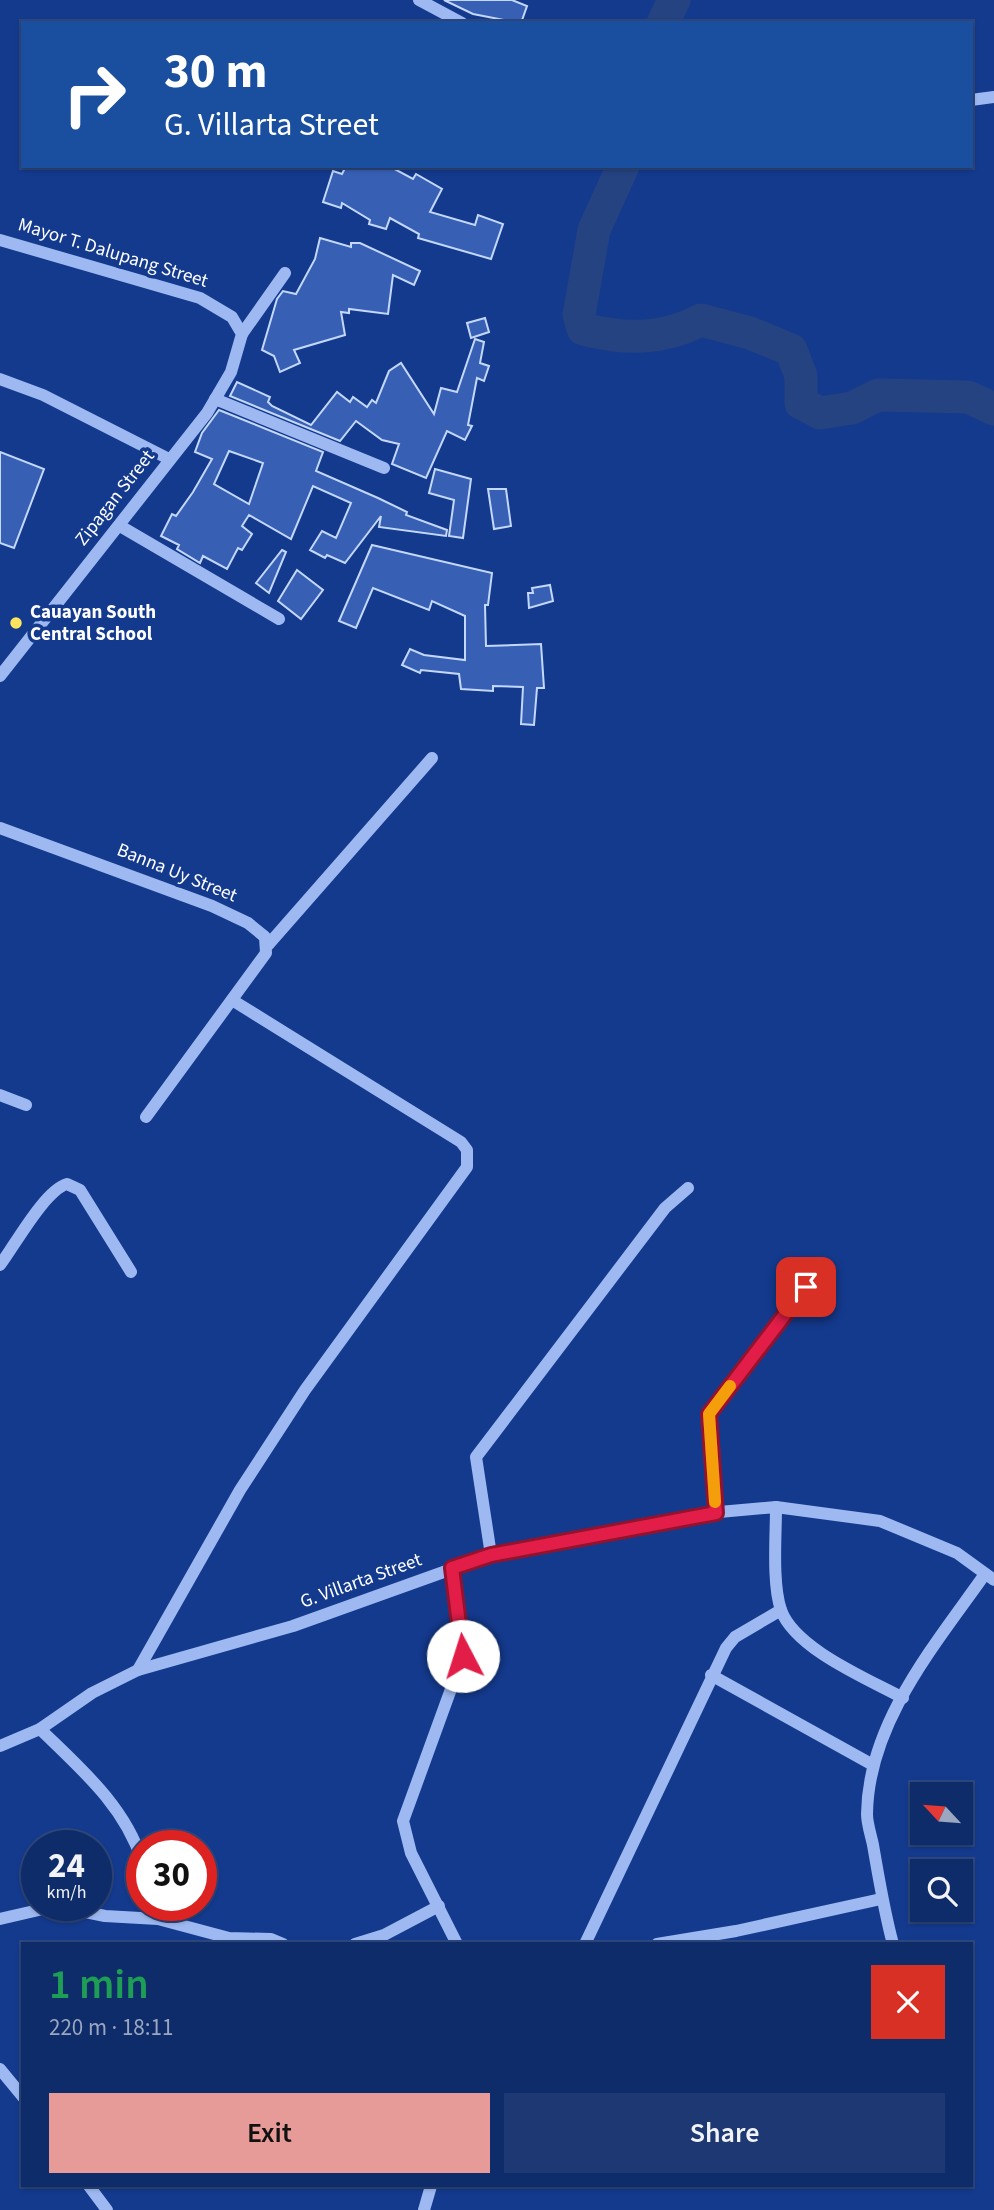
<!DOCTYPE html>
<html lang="en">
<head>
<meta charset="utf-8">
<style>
  body { margin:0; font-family:"Source Sans 3",sans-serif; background:#1d3872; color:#f1f3f6; height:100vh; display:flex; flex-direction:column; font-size:26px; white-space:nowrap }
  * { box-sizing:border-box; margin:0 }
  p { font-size:23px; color:#9ba7c1 }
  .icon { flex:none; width:38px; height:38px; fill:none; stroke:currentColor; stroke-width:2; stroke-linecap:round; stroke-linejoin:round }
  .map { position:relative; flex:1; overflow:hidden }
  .side { position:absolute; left:21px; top:1942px; width:952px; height:245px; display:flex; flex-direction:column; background:#0f2c6a; border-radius:0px; box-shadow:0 2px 5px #0004,0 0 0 2px #2f487e }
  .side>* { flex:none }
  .guide { position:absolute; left:21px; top:21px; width:952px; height:147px; border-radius:0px; box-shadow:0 2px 5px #0004,0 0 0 2px #2f487e; background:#1a4fa0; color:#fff; overflow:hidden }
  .needle { width:46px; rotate:296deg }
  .controls { position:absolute; left:910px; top:1782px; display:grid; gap:14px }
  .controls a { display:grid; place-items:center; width:63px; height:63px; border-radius:0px; background:#0f2c6a; box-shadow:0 2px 5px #0004,0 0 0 2px #2f487e; font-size:35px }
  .speed { position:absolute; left:21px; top:1830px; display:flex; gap:14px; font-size:35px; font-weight:700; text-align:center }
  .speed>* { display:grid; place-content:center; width:91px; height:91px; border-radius:50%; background:#0f2c6a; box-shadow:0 2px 5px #0004,0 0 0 2px #2f487e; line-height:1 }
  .speed small { font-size:18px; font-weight:400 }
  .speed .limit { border:10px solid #d22; background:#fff; color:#111 }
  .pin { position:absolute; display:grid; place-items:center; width:60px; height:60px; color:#fff; margin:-30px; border-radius:14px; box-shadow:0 4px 10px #0006 }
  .me { position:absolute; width:77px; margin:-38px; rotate:355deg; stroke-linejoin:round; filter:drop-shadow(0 0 5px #0008) }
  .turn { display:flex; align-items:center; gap:24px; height:147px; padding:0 28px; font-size:32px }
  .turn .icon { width:91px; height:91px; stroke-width:2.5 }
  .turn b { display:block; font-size:49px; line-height:60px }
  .round { display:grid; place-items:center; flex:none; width:74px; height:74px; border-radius:0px; background:#1d3872 }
  .summary { display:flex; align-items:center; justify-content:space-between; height:119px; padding:0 28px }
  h1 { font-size:42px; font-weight:600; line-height:52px; color:#1e9e55 }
  .primary-button { display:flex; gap:14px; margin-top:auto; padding:14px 28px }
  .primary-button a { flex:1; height:80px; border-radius:0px; background:#e69b98; color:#111; font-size:28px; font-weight:600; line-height:80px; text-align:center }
  .primary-button a+a { background:#1d3872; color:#f1f3f6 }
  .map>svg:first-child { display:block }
</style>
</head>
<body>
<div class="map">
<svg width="994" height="2210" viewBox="0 0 994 2210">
  <rect width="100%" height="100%" fill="#143a8e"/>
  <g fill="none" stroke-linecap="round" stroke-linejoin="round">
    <g stroke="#254281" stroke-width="33">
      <path d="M663 23 674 0"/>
      <path d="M623 166 594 230 579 315 583 329C625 340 663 340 701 320L750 333 791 350 801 376V403L820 413 852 408 878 395 968 397 994 409"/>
    </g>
  </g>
  <g fill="#3760b5" stroke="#c4d7fc" stroke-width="2" fill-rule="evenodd">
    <path d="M444 0H512L527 6 521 23H503L504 20 473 14Z"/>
    <path d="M346 166H389L413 179 416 174 442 189 430 212 475 225 478 215 503 224 491 259 418 238 419 234 390 218 386 229 369 224 370 220 342 203 341 208 323 202 333 171 342 174Z"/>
    <path d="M320 238 351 247V243H360L420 271 414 285 393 275 388 314 349 309V313L341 312 345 335 294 350 300 363 280 372 274 356 262 350 277 299 283 291 296 294 315 259Z"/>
    <path d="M485 318 489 332 471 338 467 323Z"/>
    <path d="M475 339 484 342 480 363 489 366 484 381 477 378 468 425 472 426 465 440 447 431 426 478 392 464 399 444 382 440 356 421 340 441 230 396 237 382 270 397 268 402 272 406 311 425 337 392 350 402 353 397 367 407 372 400 376 403 389 371 401 363 434 414 441 388 457 392Z"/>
    <path d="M219 410 323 452 316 471 378 498 407 512 406 515 447 530 446 536 379 527 381 516 345 563 327 555 325 558 310 550 322 531 336 538 351 503 313 486 291 539 249 515 242 526 252 534 242 550 238 548 227 569 203 556 200 563 177 549 179 545 161 536 172 514 176 516 193 492 212 459 195 452 202 433ZM229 451 263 463 249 504 214 484Z"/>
    <path d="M0 452 44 469 14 548 0 543Z"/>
    <path d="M435 469 471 479 463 538 449 536 454 500 429 493Z"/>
    <path d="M488 489H506L511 526 494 529Z"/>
    <path d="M372 545 492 573 488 605H485L486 646 541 644 544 688H537L534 725 521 724 523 687 493 686V691L461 689 459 674 421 670 420 673 402 665 410 649 424 655 465 660V616L432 601 429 610 373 588 356 628 339 621Z"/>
    <path d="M282 550 286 552 269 593 256 583Z"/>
    <path d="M297 570 323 590 301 619 278 601Z"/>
    <path d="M550 585 553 601 529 608 528 593H533L532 588Z"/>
  </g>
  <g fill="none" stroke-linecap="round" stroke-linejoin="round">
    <g stroke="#9eb9f1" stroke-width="12">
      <path d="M419 0 462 23"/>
      <path d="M971 100 994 97"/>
      <path d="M0 240 200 298 232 317 242 334 231 372 207 413 0 676"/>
      <path d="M242 334 285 273"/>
      <path d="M0 379 43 395 169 459"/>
      <path d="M215 399 384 468"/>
      <path d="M120 526 279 619"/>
      <path d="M0 828 212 906 248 923 265 937 266 953 146 1117"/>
      <path d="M268 945 432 758"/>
      <path d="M0 1095 26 1105"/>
      <path d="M0 1265C15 1245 45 1190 67 1184L80 1190 131 1272"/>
      <path d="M776 1507C776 1537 772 1583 781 1610 795 1649 868 1679 903 1698"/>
      <path d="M716 1512 709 1414 805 1288"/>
      <path d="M491 1555 476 1457 665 1208 688 1188"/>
      <path d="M452 1568 463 1656 403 1821 411 1853 457 1944"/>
      <path d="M138 1670 240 1490 305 1390 467 1167V1150L461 1142 232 1000"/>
      <path d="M711 1675 873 1765"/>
      <path d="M40 1729C80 1768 125 1806 142 1861"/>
      <path d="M0 1746 40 1729 92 1693 138 1670 293 1626 491 1555 708 1513 776 1507 880 1521 957 1553 994 1580"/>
      <path d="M0 1919 56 1906 105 1916 158 1919 229 1938 271 1939 283 1944"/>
      <path d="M355 1944 384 1935 439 1906"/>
      <path d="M585 1944 726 1648 735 1637 781 1610"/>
      <path d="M657 1944 736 1931 881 1899"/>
      <path d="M893 1944C884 1911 879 1879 873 1845 871 1835 867 1824 867 1814 868 1723 935 1645 985 1574"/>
      <path d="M0 2069 23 2097"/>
      <path d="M89 2186 107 2210"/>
      <path d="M424 2210 431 2186"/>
    </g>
  </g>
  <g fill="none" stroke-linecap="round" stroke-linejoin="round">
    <g stroke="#92132f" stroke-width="18">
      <path id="route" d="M463 1656 452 1568 491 1555 716 1513 709 1414 806 1287"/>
    </g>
    <use href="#route" stroke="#e11d48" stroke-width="12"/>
    <path stroke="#f59e0b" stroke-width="12" d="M715 1502 709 1414 730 1386"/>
  </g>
  <circle fill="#ffe45d" stroke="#143a8e" stroke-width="2.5" cx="16" cy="623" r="7"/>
  <g text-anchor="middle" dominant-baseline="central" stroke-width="7" stroke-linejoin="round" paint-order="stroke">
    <g font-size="19" fill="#fff" stroke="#143a8e">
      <text transform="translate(113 253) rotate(17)">Mayor T. Dalupang Street</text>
      <text transform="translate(115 498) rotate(-52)">Zipagan Street</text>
      <text transform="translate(177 873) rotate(22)">Banna Uy Street</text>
      <text transform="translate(361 1581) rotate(-20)">G. Villarta Street</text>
    </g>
    <g font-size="19" font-weight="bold" fill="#fff" stroke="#143a8e" text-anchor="start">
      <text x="30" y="612">Cauayan South<tspan x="30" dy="22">Central School</tspan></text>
    </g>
  </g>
</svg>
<div class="controls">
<a><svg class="needle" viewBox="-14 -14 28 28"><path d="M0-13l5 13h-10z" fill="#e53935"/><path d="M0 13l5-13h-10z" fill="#9ba7c1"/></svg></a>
<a><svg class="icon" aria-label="search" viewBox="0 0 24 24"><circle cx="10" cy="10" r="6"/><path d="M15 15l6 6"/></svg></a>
</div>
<div class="speed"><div>24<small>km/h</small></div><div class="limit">30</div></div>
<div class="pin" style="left:806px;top:1287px;background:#d93025"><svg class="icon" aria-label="arrive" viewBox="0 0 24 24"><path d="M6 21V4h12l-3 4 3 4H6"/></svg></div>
<svg class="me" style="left:463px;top:1656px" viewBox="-20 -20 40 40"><circle r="19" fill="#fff"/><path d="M0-13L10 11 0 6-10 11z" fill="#e11d48"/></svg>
<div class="guide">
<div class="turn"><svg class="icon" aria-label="right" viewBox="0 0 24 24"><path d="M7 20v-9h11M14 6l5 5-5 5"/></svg><div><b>30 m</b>G. Villarta Street</div></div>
</div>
<section class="side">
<div class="summary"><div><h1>1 min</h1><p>220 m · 18:11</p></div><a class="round" style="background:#d93025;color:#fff"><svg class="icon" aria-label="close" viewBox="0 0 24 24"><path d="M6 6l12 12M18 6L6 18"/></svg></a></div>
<div class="primary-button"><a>Exit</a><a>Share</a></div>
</section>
</div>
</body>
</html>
